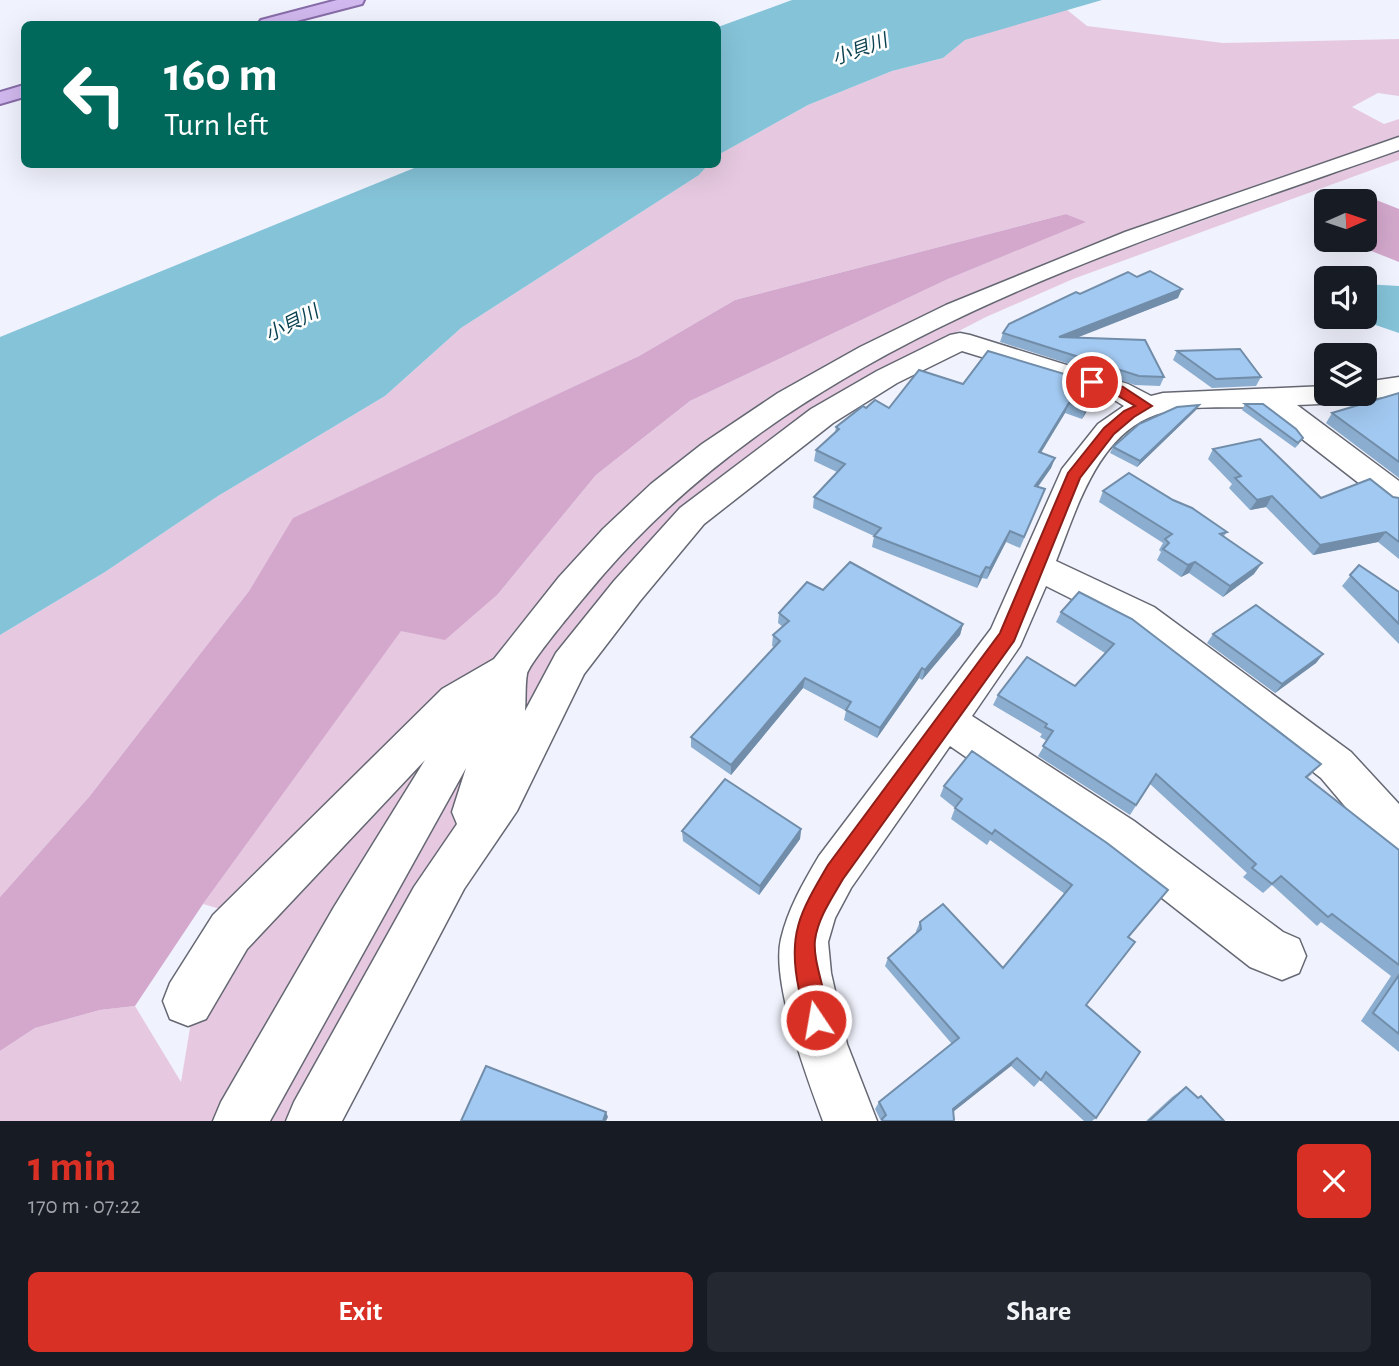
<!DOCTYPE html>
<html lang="en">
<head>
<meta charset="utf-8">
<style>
  body { margin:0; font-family:"Alegreya Sans","Noto Sans JP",sans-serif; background:#242831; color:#f1f3f6; height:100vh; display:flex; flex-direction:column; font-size:26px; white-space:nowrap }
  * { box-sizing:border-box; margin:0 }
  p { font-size:23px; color:#9ea1a6 }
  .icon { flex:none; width:38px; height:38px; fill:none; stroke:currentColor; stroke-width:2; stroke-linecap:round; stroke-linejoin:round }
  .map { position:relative; height:1121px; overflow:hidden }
  .sheet { display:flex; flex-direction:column; background:#171b24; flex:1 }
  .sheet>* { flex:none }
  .banner { position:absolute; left:21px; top:21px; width:700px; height:147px; border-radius:10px; box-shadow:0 7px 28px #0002; background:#00695c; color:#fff; overflow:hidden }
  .needle { width:46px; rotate:87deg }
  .controls { position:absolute; left:1314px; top:189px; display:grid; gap:14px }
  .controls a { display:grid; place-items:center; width:63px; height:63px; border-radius:10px; background:#171b24; box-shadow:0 7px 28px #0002; font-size:35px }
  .pin { position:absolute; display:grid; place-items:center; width:60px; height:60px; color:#fff; margin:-30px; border:4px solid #fff; border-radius:50%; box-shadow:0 2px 7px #0007 }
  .me { position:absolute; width:77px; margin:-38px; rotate:348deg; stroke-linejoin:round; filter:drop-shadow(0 0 5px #0008) }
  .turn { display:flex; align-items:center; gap:24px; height:147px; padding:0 28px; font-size:32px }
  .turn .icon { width:91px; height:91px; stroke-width:2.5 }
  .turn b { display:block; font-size:49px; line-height:60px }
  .round { display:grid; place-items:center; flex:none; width:74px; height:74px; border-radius:10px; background:#242831 }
  .head { display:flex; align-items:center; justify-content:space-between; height:119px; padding:0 28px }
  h1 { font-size:42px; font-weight:700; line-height:52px; color:#d93025 }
  .cta { display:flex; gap:14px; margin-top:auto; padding:14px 28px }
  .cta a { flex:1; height:80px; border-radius:10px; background:#d93025; color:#fff; font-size:28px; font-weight:700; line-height:80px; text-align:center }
  .cta a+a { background:#242831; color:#f1f3f6 }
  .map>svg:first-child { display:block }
</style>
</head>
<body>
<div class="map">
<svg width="1399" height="1121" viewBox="0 0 1399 1121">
  <rect width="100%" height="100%" fill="#f0f2fd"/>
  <g fill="#e6c9e0">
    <path d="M1066 9 1087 26 1223 43 1399 39V96L1378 93 1352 107 1384 124 1399 119V140L1120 239 745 417 234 913 203 904 401 630 498 594 596 475 690 401 948 279 1085 222 1066 214 735 300 639 356 294 518 249 591 89 797 0 897V635L105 572 218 496 385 396 461 328 699 175 708 165 718 164V155L808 105 892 71 943 58 965 40Z"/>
    <path d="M1399 150V160L1073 279 986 317 877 373 787 426 715 487 482 815 516 677 561 619 641 530 708 466 866 362 977 308 1060 272Z"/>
    <path d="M496 706 450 845 302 1121H261Z"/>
    <path d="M456 710 224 1121H0V1051L35 1028 100 1010 135 1006 181 1082 193 1010Z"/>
  </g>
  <g fill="#d3a8cc">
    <path d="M1356 192 1399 209V262L1344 240H1365V201H1337Z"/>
    <path d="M1066 214 1086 222 948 279 690 401 596 475 498 594 445 640 401 631 203 904 135 1006 100 1010 35 1028 0 1051V897L89 797 249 591 293 518 639 356 735 300Z"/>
  </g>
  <g fill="#85c3d8">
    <path d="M792 0H1102L965 40 943 58 892 71 808 105 718 155V27Z"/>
    <path d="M424 164 708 165 699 175 461 328 385 396 218 496 105 572 0 635V337Z"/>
    <path d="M1365 284 1399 286V333L1352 317H1365V304L1373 300 1365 290Z"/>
  </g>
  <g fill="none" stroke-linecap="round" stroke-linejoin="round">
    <g stroke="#656873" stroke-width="3">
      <path id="minor" d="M1399 137V150C1117 249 805 342 603 575 591 589 530 661 527 674 525 684 526 700 525 711L556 653 614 581 680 508 811 409 877 371 950 335 960 333 970 335 1128 384 1151 396 1163 393 1326 386V394H1365V382L1399 377V395C1364 400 1332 404 1297 405L1399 481V508L1387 505 1261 407C1233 408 1190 405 1165 412 1099 428 1078 506 1056 561L1154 607 1351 752 1399 804V857L1383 851 1321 778 1128 627 1046 586 1020 646 972 716 1134 821 1283 932 1299 939 1306 956 1299 973 1282 980 1250 967 1102 851 950 746 851 888 835 918 828 942 831 973 847 1044 877 1121H823C807 1078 771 982 781 939 788 909 803 883 819 856L991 629 1062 469 1098 424 1124 406 1108 396 962 351 897 383 833 423 704 524 640 601 584 674 517 811 464 889 342 1121H286L294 1102 414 887 457 824 452 812 466 768 270 1121H213L221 1102 334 907 425 760 247 949 206 1019 188 1026 170 1019 163 1001 170 983 213 915 442 689 494 659 559 577 603 529 651 484 702 444 778 393 860 347 946 305 1125 232Z"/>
    </g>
    <g stroke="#886da9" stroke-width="4">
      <g id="major">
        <path d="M337 0H364L362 4 285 24H258L261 20Z"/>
        <path d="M24 85V97L0 104V92Z"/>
      </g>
    </g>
    <use href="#minor" fill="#fff" fill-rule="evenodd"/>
    <use href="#major" fill="#d1b8ee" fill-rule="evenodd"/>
  </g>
  <g fill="#8badcf">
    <path d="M1178 298 1077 337 1164 377 1160 386 1135 385 1000 342 1003 333Z"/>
    <path d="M1177 351 1261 377 1256 386 1212 388 1173 360Z"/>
    <path d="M963 384 1101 385 1097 395 1082 419 1065 413 1041 453 1055 458 1051 468 1038 487 1045 489 1020 548 1006 542 987 579 982 578 977 588 872 547 874 536 813 508 814 497 837 472 814 461 816 450 835 432 836 427 866 408H889Z"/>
    <path d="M1399 393V478L1326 423 1332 413Z"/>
    <path d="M1245 404 1299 444 1295 448 1242 410Z"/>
    <path d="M1196 410 1137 467 1110 453 1113 447Z"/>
    <path d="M1213 449 1321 498 1393 497 1399 498V559L1378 542 1313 555 1266 507 1250 510 1229 488 1232 484 1208 459Z"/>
    <path d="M1103 491 1173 500 1227 532 1224 536 1254 574 1223 597 1189 573 1181 577 1157 560 1161 552 1159 550 1163 543 1099 502Z"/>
    <path d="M1359 565 1399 592V644L1342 586Z"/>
    <path d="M823 590 963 624 960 635 922 680 919 678 877 738 844 720 846 711 803 688 731 775 691 747V737L774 647 772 646 773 635 783 627 778 623 779 613Z"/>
    <path d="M1079 592 1312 774 1307 778 1399 850V1052L1361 1021 1391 976 1321 922 1317 926 1272 885 1263 893 1243 877 1247 873 1150 784 1130 815 1038 756 1047 741 1040 737 1042 734 993 705 998 695 1075 686 1105 653 1056 622 1061 612Z"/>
    <path d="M1213 634 1323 654 1316 663 1275 693 1207 643Z"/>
    <path d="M972 751 1128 937 1086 1005 1096 1118 1092 1121H1084L1040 1080 1034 1087 1011 1066 953 1111V1121H881L875 1109 879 1102 952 1044 885 966 888 958 916 933V931L920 922 1003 968 1065 894 990 840 987 845 951 819 955 808 940 796 944 786Z"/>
    <path d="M801 829 800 839 759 895 683 841 682 831Z"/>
    <path d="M1186 1087 1224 1121H1146L1172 1097Z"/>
  </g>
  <g fill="#718da9">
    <path d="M1182 289 1178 298 1056 346 1059 337Z"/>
    <path d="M1101 385 1097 395 1082 419 1086 408Z"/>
    <path d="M1069 403 1065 413 1035 462 1039 452Z"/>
    <path d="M1199 405 1196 410 1137 467 1140 461Z"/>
    <path d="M1055 458 1051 468 1031 496 1035 486Z"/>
    <path d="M1272 496 1266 507 1250 510 1257 500Z"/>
    <path d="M1010 531 1006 542 987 579 990 568Z"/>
    <path d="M1386 532 1378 542 1313 555 1320 545Z"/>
    <path d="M1195 562 1189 573 1181 577 1188 565Z"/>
    <path d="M1262 563 1254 574 1223 597 1230 586Z"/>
    <path d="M986 567 982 578 977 588 980 577Z"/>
    <path d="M963 624 960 635 922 680 925 670Z"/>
    <path d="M1323 654 1316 663 1275 693 1282 684Z"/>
    <path d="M922 668 919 678 877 738 880 728Z"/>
    <path d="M805 678 803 688 731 775V765Z"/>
    <path d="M801 829 800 839 759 895 760 886Z"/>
    <path d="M1017 1058 1011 1066 948 1116 953 1109Z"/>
    <path d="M606 1112 608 1117 606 1121H603Z"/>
  </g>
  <g fill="#a2c9f1" stroke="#718da9" stroke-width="2">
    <path d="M1150 271 1182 289 1059 337 1145 340 1164 377 1139 376 1003 333 1009 324 1076 292 1080 294 1128 272 1137 277Z"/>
    <path d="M1240 349 1261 377 1216 379 1177 351Z"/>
    <path d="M988 351 1101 385 1086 408 1069 403 1039 452 1055 458 1035 486 1045 489 1024 537 1010 531 990 568 986 567 980 577 874 536 881 528 814 497 845 464 816 450 839 429 836 427 863 406 866 408 875 400 889 408 919 370 963 384Z"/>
    <path d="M1399 393V462L1332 413Z"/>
    <path d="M1245 404H1263L1296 429 1303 438 1298 443Z"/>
    <path d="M1199 405 1140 461 1113 447 1139 424 1177 407Z"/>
    <path d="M1260 439 1321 498 1370 479 1393 497 1399 498V542L1386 532 1320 545 1272 496 1257 500 1235 478 1241 476 1213 449Z"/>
    <path d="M1129 473 1173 500 1192 508 1227 532 1220 534 1262 563 1230 586 1195 562 1188 565 1163 549 1169 543 1165 539 1172 534 1103 491Z"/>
    <path d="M850 562 963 624 925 670 922 668 880 728 846 710 851 702 805 678 731 765 691 737 780 641 773 635 789 621 779 613 807 582 823 590Z"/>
    <path d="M1359 565 1399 592V624L1350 575Z"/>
    <path d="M1079 592 1132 619 1321 764 1306 777 1399 850V965L1332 914 1328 917 1281 876 1272 884 1252 868 1256 864 1156 774 1136 805 1043 746 1053 731 1045 727 1047 724 998 695 1027 657 1075 686 1114 644 1061 612Z"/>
    <path d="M1256 605 1323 654 1282 684 1213 634Z"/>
    <path d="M972 751 1107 843 1168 890 1128 937 1135 942 1086 1005 1140 1052 1096 1118 1046 1072 1041 1080 1017 1058 953 1109 954 1120 953 1121H883L882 1119 886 1115 879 1102 959 1038 888 958 921 929 920 922 943 904 1003 968 1072 885 995 830 992 834 955 808 962 799 944 786Z"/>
    <path d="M725 779 801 829 760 886 682 831Z"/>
    <path d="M1399 975V1034L1373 1013Z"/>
    <path d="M486 1066 606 1112 603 1121H461Z"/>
    <path d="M1186 1087 1198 1098 1201 1096 1224 1121H1149Z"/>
  </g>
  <path fill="#d93025" stroke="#8d1f18" stroke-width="2" d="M1092 378 1123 387 1152 406 1134 417 1114 434 1080 478 1014 641 843 879C832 898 818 918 815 940 812 967 834 1006 825 1028L816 1032 808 1028C803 1016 801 1003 799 990 787 934 800 913 828 865L1000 633 1068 473 1104 428 1124 411 1135 406 1113 393 1087 384V379Z"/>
  <g text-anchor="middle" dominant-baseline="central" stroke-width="5" stroke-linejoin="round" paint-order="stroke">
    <g font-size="19" font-style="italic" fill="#0b4251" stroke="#fff">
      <text transform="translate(860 50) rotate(-20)">小貝川</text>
      <text transform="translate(292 324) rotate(-27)">小貝川</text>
    </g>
  </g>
</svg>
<div class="controls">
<a><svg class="needle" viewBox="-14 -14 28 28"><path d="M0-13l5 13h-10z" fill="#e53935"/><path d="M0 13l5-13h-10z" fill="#9ea1a6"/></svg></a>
<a><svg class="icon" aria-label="sound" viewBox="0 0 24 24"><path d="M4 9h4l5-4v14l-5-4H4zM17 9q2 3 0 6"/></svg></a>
<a><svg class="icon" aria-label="layers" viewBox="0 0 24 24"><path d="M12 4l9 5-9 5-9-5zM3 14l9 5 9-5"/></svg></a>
</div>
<div class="pin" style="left:1092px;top:382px;background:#d93025"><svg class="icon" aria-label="arrive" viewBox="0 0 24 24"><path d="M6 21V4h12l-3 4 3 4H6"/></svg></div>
<svg class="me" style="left:816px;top:1020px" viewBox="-20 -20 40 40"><circle r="17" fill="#d93025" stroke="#fff" stroke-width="3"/><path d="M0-11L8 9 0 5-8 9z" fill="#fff"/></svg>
<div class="banner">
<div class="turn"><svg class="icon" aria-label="left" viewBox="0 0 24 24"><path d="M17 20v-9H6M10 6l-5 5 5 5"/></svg><div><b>160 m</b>Turn left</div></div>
</div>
</div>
<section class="sheet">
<div class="head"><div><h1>1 min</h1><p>170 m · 07:22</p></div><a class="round" style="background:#d93025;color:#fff"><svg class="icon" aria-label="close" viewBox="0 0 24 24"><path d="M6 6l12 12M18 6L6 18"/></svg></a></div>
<div class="cta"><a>Exit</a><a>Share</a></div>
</section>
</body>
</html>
